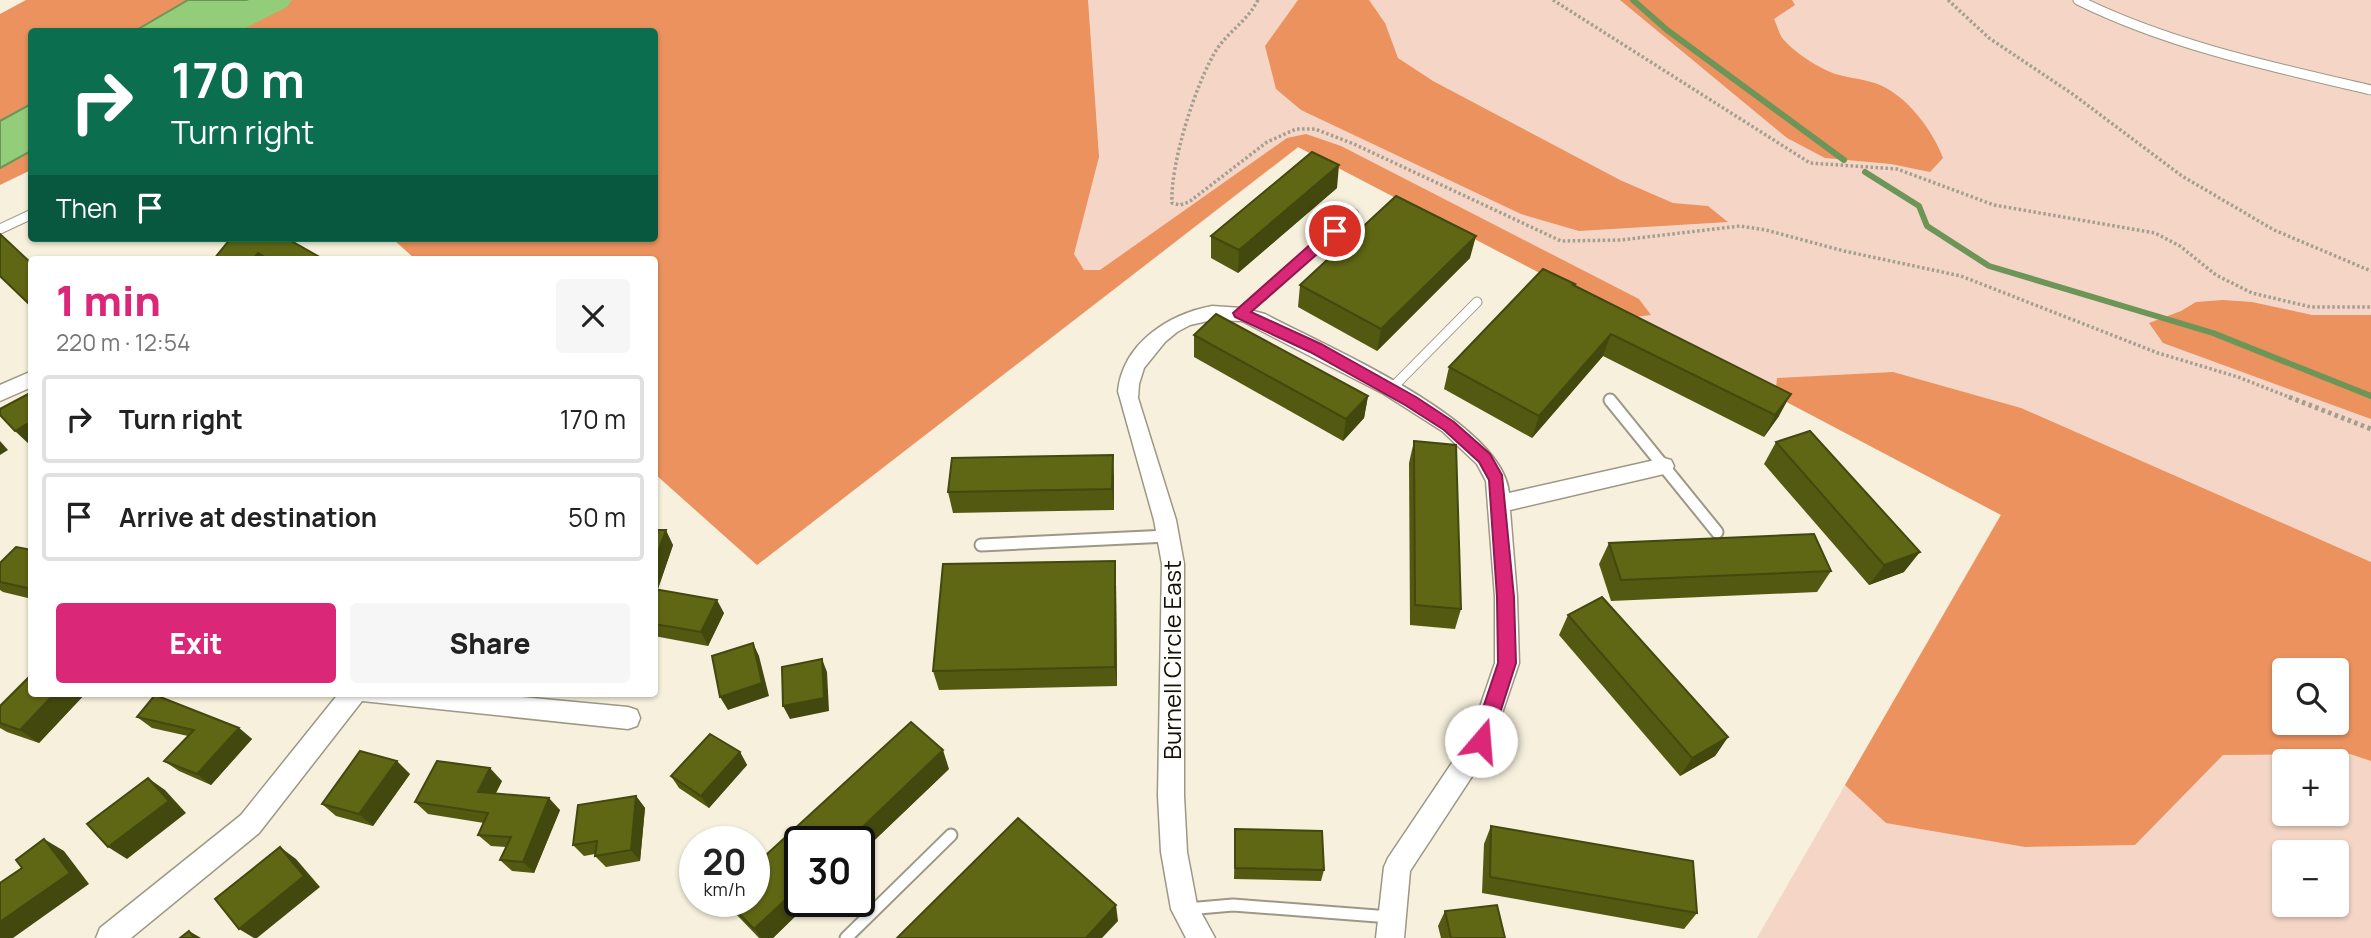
<!DOCTYPE html>
<html lang="en">
<head>
<meta charset="utf-8">
<style>
  body { margin:0; font-family:Manrope,sans-serif; background:#f6f6f6; color:#222; height:100vh; display:flex; flex-direction:column; font-size:26px; white-space:nowrap }
  * { box-sizing:border-box; margin:0 }
  p { font-size:23px; color:#767676 }
  .icon { flex:none; width:38px; height:38px; fill:none; stroke:currentColor; stroke-width:2; stroke-linecap:round; stroke-linejoin:round }
  .map { position:relative; flex:1; overflow:hidden }
  .drawer { position:absolute; left:28px; top:256px; width:630px; height:441px; display:flex; flex-direction:column; background:#fff; border-radius:7px; box-shadow:0 2px 5px #0004 }
  .drawer>* { flex:none }
  .top-card { position:absolute; left:28px; top:28px; width:630px; height:214px; border-radius:7px; box-shadow:0 2px 5px #0004; background:#0b6e4f; color:#fff; overflow:hidden }
  .buttons { position:absolute; left:2272px; top:658px; display:grid; gap:14px }
  .buttons a { display:grid; place-items:center; width:77px; height:77px; border-radius:7px; background:#fff; box-shadow:0 2px 5px #0004; font-size:35px }
  .speed { position:absolute; left:679px; top:826px; display:flex; gap:14px; font-size:35px; font-weight:700; text-align:center }
  .speed>* { display:grid; place-content:center; width:91px; height:91px; border-radius:50%; background:#fff; box-shadow:0 2px 5px #0004; line-height:1 }
  .speed small { font-size:18px; font-weight:400 }
  .speed .limit { border:4px solid #111; border-radius:10px; background:#fff; color:#111 }
  .pin { position:absolute; display:grid; place-items:center; width:60px; height:60px; color:#fff; margin:-30px; border:4px solid #fff; border-radius:50%; box-shadow:0 2px 7px #0007 }
  .me { position:absolute; width:77px; margin:-38px; rotate:18deg; stroke-linejoin:round; filter:drop-shadow(0 0 5px #0008) }
  .turn { display:flex; align-items:center; gap:24px; height:147px; padding:0 28px; font-size:32px }
  .turn .icon { width:91px; height:91px; stroke-width:2.5 }
  .turn b { display:block; font-size:49px; line-height:60px }
  .then { display:flex; align-items:center; height:66px; padding:0 28px; background:#0003; gap:14px; font-size:26px }
  .round { display:grid; place-items:center; flex:none; width:74px; height:74px; border-radius:7px; background:#f6f6f6 }
  .headline { display:flex; align-items:center; justify-content:space-between; height:119px; padding:0 28px }
  h1 { font-size:42px; font-weight:800; line-height:52px; color:#db2777 }
  .action { display:flex; gap:14px; margin-top:auto; padding:14px 28px }
  .action a { flex:1; height:80px; border-radius:7px; background:#db2777; color:#fff; font-size:28px; font-weight:800; line-height:80px; text-align:center }
  .action a+a { background:#f6f6f6; color:#222 }
  ul { padding:0; list-style:none }
  li { display:flex; align-items:center; gap:21px; height:88px; margin:0 14px 10px; padding:0 14px; border:4px solid #e0e0e0; border-radius:7px }
  li div { flex:1 }
  li b { display:block; font-size:26px }
  li em { font-style:normal }
  .map>svg:first-child { display:block }
</style>
</head>
<body>
<div class="map">
<svg width="2371" height="938" viewBox="0 0 2371 938">
  <rect width="100%" height="100%" fill="#f6f0dd"/>
  <path fill="#f5d6c6" fill-rule="evenodd" d="M275 0H2371V938H1757L2001 514 1299 147 757 565 655 474 654 259H415L392 238H654V32H215ZM2284 670H2336V723H2284ZM2284 761H2336V814H2284ZM2284 852H2336V905H2284Z"/>
  <g fill="#eb925f" fill-rule="evenodd">
    <path d="M26 0H188L135 31 32 32 31 104 0 121V14Z"/>
    <path d="M275 0H1088L1099 157 1074 254 1084 270H1100L1287 138 1306 134 1341 146 1639 299 1651 315 1626 318 1298 147 757 565 655 474 654 259H415L392 238H654V32H215L240 15Z"/>
    <path d="M1298 0H1369L1385 23 1398 58 1433 81 1620 180 1673 203 1708 206 1728 222 1579 231 1521 214 1301 110 1276 89 1265 46Z"/>
    <path d="M1620 0H1792L1795 5 1774 19C1777 25 1779 34 1783 39 1796 54 1824 72 1843 76 1856 79 1868 80 1880 85 1908 97 1933 131 1943 158L1930 172 1891 164 1825 158 1787 138Z"/>
    <path d="M31 151V170L0 185V168Z"/>
    <path d="M2223 300 2252 302 2312 315H2371V419L2163 343 2149 323 2181 311 2196 302Z"/>
    <path d="M1893 372 2021 408 2371 562V761L2350 754 2223 755 2135 845 2025 847 1886 823 1845 785 2001 515 1775 396 1777 378ZM2284 670H2336V723H2284Z"/>
  </g>
  <g fill="#94cd79" stroke="#6d9558" stroke-width="2">
    <path d="M188 0H275L240 15 215 31H135Z"/>
    <path d="M31 104V151L0 168V121Z"/>
  </g>
  <g fill="none" stroke-linecap="round" stroke-linejoin="round">
    <g stroke="#6d9558" stroke-width="6">
      <path d="M1633 0 1667 30 1844 160"/>
      <path d="M1865 172 1919 206 1927 226 1989 266 2213 333 2371 396"/>
    </g>
    <path fill="#94cd79" fill-rule="evenodd" d="M249 0H292L287 7 238 32H193L198 25Z"/>
    <g stroke="#9d9786" stroke-width="11">
      <g id="service-far1">
        <path d="M2078 0C2169 45 2272 67 2371 90"/>
        <path d="M0 229 32 214"/>
        <path d="M1240 313 1354 214"/>
        <path d="M1391 389 1477 302"/>
      </g>
    </g>
    <g stroke="#9d9786" stroke-width="15">
      <g id="service">
        <path d="M1610 400 1717 532"/>
        <path d="M981 545 1168 536"/>
        <path d="M1187 909 1233 905 1390 917"/>
        <path d="M846 938 951 835"/>
      </g>
    </g>
    <g stroke="#9d9786" stroke-width="3">
      <g id="minor">
        <path d="M1212 306 1242 308 1265 314C1325 346 1503 421 1509 493L1664 458 1671 460 1674 466 1671 472 1664 474 1510 510 1517 597 1519 663 1490 749 1410 871 1404 938H1376L1384 867 1388 858 1470 736 1495 663V597L1486 481 1477 464 1442 431 1384 394 1242 321 1212 320 1190 325 1177 332 1165 342 1144 368 1139 384 1138 398 1176 520 1184 564V796L1187 852 1197 905 1215 938H1186L1171 909 1161 852 1158 796 1162 564 1154 520 1118 391C1123 343 1169 314 1212 306Z"/>
        <path d="M32 371V387L0 401V385Z"/>
        <path d="M339 693H480L628 707 637 710 640 718 637 726 628 729 362 701 259 833 131 938H96L100 928 241 815Z"/>
      </g>
    </g>
    <g stroke="#a39f90" stroke-width="3.5" stroke-dasharray="2.5 2.5" stroke-linecap="butt">
      <path d="M1258 0C1248 20 1229 31 1217 49 1196 82 1170 164 1172 203L1180 205 1189 202 1267 142 1296 129H1315L1354 144 1561 241 1621 240 1740 226 1766 230 1844 251 1961 276 2158 353 2238 377 2294 399"/>
      <path d="M1553 0 1810 163 1897 169 1994 205 2155 233 2180 246 2216 275 2252 293 2311 307H2371"/>
      <path d="M1948 0 1989 38 2074 95 2182 176 2274 230 2371 271"/>
    </g>
    <path stroke="#a39f90" stroke-width="5" stroke-dasharray="3.5 3.5" stroke-linecap="butt" d="M2289 397 2371 429"/>
    <use href="#service-far1" stroke="#fff" stroke-width="9"/>
    <use href="#service" stroke="#fff" stroke-width="11"/>
    <use href="#minor" fill="#fff" fill-rule="evenodd"/>
  </g>
  <g fill="#535911">
    <path d="M1337 188 1238 273 1211 258V236Z"/>
    <path d="M226 238H286L323 259H214L228 241Z"/>
    <path d="M1470 258 1377 351 1298 307 1300 285Z"/>
    <path d="M1574 286 1779 416 1764 437 1603 356 1532 438 1444 389 1449 367Z"/>
    <path d="M1194 335 1368 396 1364 418 1343 441 1194 357Z"/>
    <path d="M1414 441 1461 609 1455 629 1410 625 1409 463Z"/>
    <path d="M1776 442 1904 572 1869 585 1764 464Z"/>
    <path d="M1114 476V510L953 513 948 492Z"/>
    <path d="M654 530 673 545 658 589 724 613 708 646 654 636Z"/>
    <path d="M1609 543 1831 571 1817 592 1611 601 1599 564Z"/>
    <path d="M32 550V599L3 592 0 590V563Z"/>
    <path d="M1115 561 1116 582 1117 686 939 690 933 671Z"/>
    <path d="M1568 615 1728 737 1715 756 1680 776 1559 635Z"/>
    <path d="M32 693H86L39 743 7 732 0 728V706Z"/>
    <path d="M240 693H288L286 696Z"/>
    <path d="M137 717 239 728 252 739 211 785 179 771 164 761 188 736 152 728Z"/>
    <path d="M740 752 747 765 709 808 679 788 671 776Z"/>
    <path d="M949 769 859 855V842L800 901H811L773 938H759L734 912 726 901H754Z"/>
    <path d="M410 774 373 826 336 816 322 804Z"/>
    <path d="M502 781 496 793 560 810 534 873 512 871 500 860 506 847 491 846 478 835 484 823 428 814 415 802Z"/>
    <path d="M636 796 645 808 640 861 606 867 595 856V854L584 856 573 845Z"/>
    <path d="M1491 826 1697 913 1684 929 1482 893 1484 844Z"/>
    <path d="M1235 829 1324 870 1321 881 1234 879Z"/>
    <path d="M1445 911 1505 938H1441L1438 926Z"/>
  </g>
  <g fill="#43480e">
    <path d="M1339 165 1337 188 1238 273 1239 250Z"/>
    <path d="M1476 236 1470 258 1377 351 1381 329Z"/>
    <path d="M258 253 263 259H253Z"/>
    <path d="M1611 334 1603 356 1532 438 1539 416Z"/>
    <path d="M1791 394 1779 416 1764 437 1775 415Z"/>
    <path d="M1368 396 1364 418 1343 441 1346 419Z"/>
    <path d="M27 424 32 429 31 446 15 431Z"/>
    <path d="M0 441 8 450 0 455Z"/>
    <path d="M1113 455 1114 476V510L1112 489Z"/>
    <path d="M666 530 673 545 654 600V563Z"/>
    <path d="M1920 552 1904 572 1869 585 1884 565Z"/>
    <path d="M1115 561 1116 582 1117 686 1115 667Z"/>
    <path d="M717 600 724 613 708 646 701 632Z"/>
    <path d="M753 643 759 656 769 696 728 710 720 697Z"/>
    <path d="M822 659 827 672 829 711 790 719 783 706Z"/>
    <path d="M55 693H86L39 743 20 730Z"/>
    <path d="M239 728 252 739 211 785 197 774Z"/>
    <path d="M1728 737 1715 756 1680 776 1692 758Z"/>
    <path d="M943 750 949 769 859 855V842H847Z"/>
    <path d="M740 752 747 765 709 808 701 796Z"/>
    <path d="M397 761 410 774 373 826 359 814Z"/>
    <path d="M490 768 502 781 490 804 478 792Z"/>
    <path d="M148 778 165 790 186 813 127 859 108 847Z"/>
    <path d="M636 796 645 808 640 861 631 850Z"/>
    <path d="M549 798 560 810 534 873 523 862Z"/>
    <path d="M44 839 64 851 89 884 13 938H0V922Z"/>
    <path d="M280 847 296 859 320 887 257 938H254L239 929Z"/>
    <path d="M800 886V901H811L773 938H761L754 929Z"/>
    <path d="M1116 905 1118 921 1102 938H1086Z"/>
    <path d="M189 931 201 938H194Z"/>
  </g>
  <g fill="#606714" stroke="#43480e" stroke-width="2">
    <path d="M1312 152 1339 165 1239 250 1211 236Z"/>
    <path d="M1396 196 1476 236 1381 329 1300 285Z"/>
    <path d="M0 234 32 264V307L0 276Z"/>
    <path d="M231 238H286L323 259H268L258 253 253 259H214Z"/>
    <path d="M1543 269 1575 284 1573 285 1791 394 1775 415 1611 334 1539 416 1449 367Z"/>
    <path d="M1216 314 1368 396 1346 419 1194 335Z"/>
    <path d="M32 392V429L27 424 15 431 0 415V409Z"/>
    <path d="M1810 431 1920 552 1884 565 1776 442Z"/>
    <path d="M1414 441 1456 445 1461 609 1415 605Z"/>
    <path d="M1113 455 1112 489 948 492 952 458Z"/>
    <path d="M654 530H666L654 563Z"/>
    <path d="M1814 534 1831 571 1621 580 1609 543Z"/>
    <path d="M16 547 32 550V589L0 582V563Z"/>
    <path d="M1115 561V667L933 671 943 564Z"/>
    <path d="M654 589 717 600 701 632 654 624Z"/>
    <path d="M1602 597 1728 737 1692 758 1568 615Z"/>
    <path d="M753 643 762 683 720 697 712 656Z"/>
    <path d="M822 659 824 698 783 706 782 667Z"/>
    <path d="M32 674V693H55L20 730 0 723V706Z"/>
    <path d="M155 695 239 728 197 774 164 761 194 730 137 717Z"/>
    <path d="M911 722 943 750 847 842H800V886L754 929 727 901H754V866Z"/>
    <path d="M710 734 740 752 701 796 671 776Z"/>
    <path d="M360 751 397 761 359 814 322 804Z"/>
    <path d="M437 761 490 768 478 792 549 798 523 862 500 860 511 837 478 835 488 813 415 802Z"/>
    <path d="M148 778 169 801 108 847 87 824Z"/>
    <path d="M636 796 631 850 595 856 597 841 573 845 578 805Z"/>
    <path d="M1018 818 1116 905 1086 938H897Z"/>
    <path d="M1491 826 1693 861 1697 913 1490 877Z"/>
    <path d="M1235 829 1322 831 1324 870 1235 868Z"/>
    <path d="M44 839 70 873 0 922V883L22 868 16 860Z"/>
    <path d="M280 847 304 876 239 929 215 899Z"/>
    <path d="M1497 905 1505 938H1451L1445 911Z"/>
    <path d="M189 931 194 938H180Z"/>
  </g>
  <path fill="#db2777" stroke="#8e194d" stroke-width="2" d="M1335 226 1342 231 1340 234 1251 312 1321 344 1416 397 1454 422 1490 454 1502 475 1514 597 1516 663 1491 741 1488 747 1481 749 1475 747 1472 741 1498 663 1497 597 1489 480 1479 462 1444 430 1405 405 1310 352 1235 317 1233 313 1330 227Z"/>
  <g text-anchor="middle" dominant-baseline="central" stroke-width="5" stroke-linejoin="round" paint-order="stroke">
    <g font-size="24" fill="#13110b" stroke="#fffefa">
      <text transform="translate(1171 660) rotate(-90)">Burnell Circle East</text>
    </g>
  </g>
</svg>
<div class="buttons">
<a><svg class="icon" aria-label="search" viewBox="0 0 24 24"><circle cx="10" cy="10" r="6"/><path d="M15 15l6 6"/></svg></a>
<a>+</a>
<a>−</a>
</div>
<div class="speed"><div>20<small>km/h</small></div><div class="limit">30</div></div>
<div class="pin" style="left:1335px;top:231px;background:#d93025"><svg class="icon" aria-label="arrive" viewBox="0 0 24 24"><path d="M6 21V4h12l-3 4 3 4H6"/></svg></div>
<svg class="me" style="left:1481px;top:741px" viewBox="-20 -20 40 40"><circle r="19" fill="#fff"/><path d="M0-13L10 11 0 6-10 11z" fill="#db2777"/></svg>
<div class="top-card">
<div class="turn"><svg class="icon" aria-label="right" viewBox="0 0 24 24"><path d="M7 20v-9h11M14 6l5 5-5 5"/></svg><div><b>170 m</b>Turn right</div></div>
<div class="then">Then<svg class="icon" aria-label="arrive" viewBox="0 0 24 24"><path d="M6 21V4h12l-3 4 3 4H6"/></svg></div>
</div>
<section class="drawer">
<div class="headline"><div><h1>1 min</h1><p>220 m · 12:54</p></div><a class="round"><svg class="icon" aria-label="close" viewBox="0 0 24 24"><path d="M6 6l12 12M18 6L6 18"/></svg></a></div>
<ul>
<li><svg class="icon" aria-label="right" viewBox="0 0 24 24"><path d="M7 20v-9h11M14 6l5 5-5 5"/></svg><div><b>Turn right</b></div><em>170 m</em></li>
<li><svg class="icon" aria-label="arrive" viewBox="0 0 24 24"><path d="M6 21V4h12l-3 4 3 4H6"/></svg><div><b>Arrive at destination</b></div><em>50 m</em></li>
</ul>
<div class="action"><a>Exit</a><a>Share</a></div>
</section>
</div>
</body>
</html>
